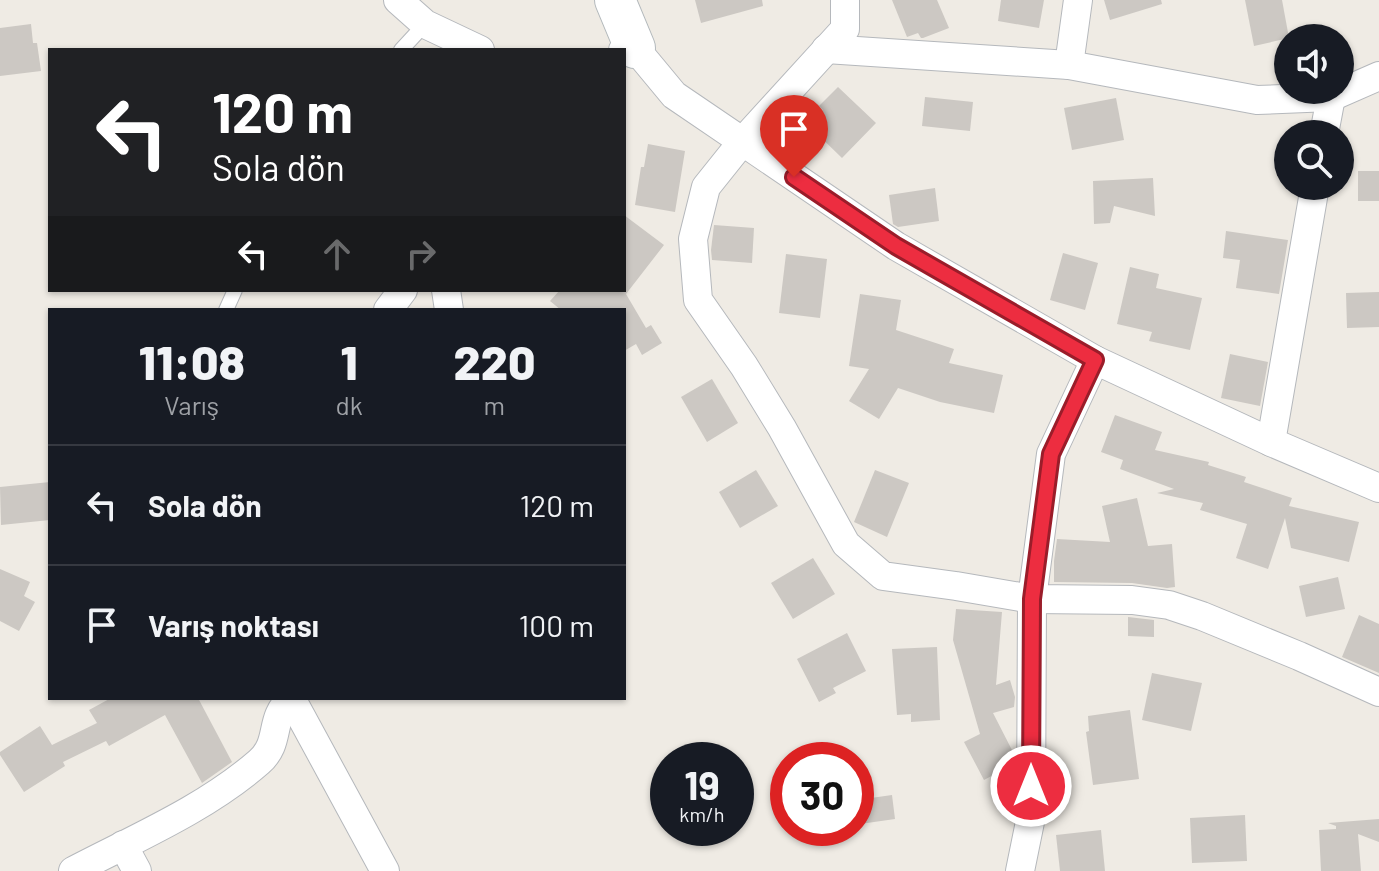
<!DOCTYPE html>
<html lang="tr">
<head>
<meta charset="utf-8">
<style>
  body { margin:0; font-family:Barlow,sans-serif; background:#242831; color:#f1f3f6; height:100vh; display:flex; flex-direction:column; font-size:30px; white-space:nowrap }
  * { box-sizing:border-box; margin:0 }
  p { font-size:26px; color:#9ea1a6 }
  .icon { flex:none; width:44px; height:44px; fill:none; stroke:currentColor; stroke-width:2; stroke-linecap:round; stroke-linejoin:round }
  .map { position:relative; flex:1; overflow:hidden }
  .sheet { position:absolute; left:48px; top:308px; width:578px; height:392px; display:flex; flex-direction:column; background:#171b24; border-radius:0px; box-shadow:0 2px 6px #0004 }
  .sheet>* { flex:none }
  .top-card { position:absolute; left:48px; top:48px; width:578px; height:244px; border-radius:0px; box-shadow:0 2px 6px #0004; background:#202124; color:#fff; overflow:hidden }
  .fabs { position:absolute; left:1274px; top:24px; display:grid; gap:16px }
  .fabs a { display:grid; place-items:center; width:80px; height:80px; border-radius:50%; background:#171b24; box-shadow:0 2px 6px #0004; font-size:40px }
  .speed { position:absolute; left:650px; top:742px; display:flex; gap:16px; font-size:40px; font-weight:700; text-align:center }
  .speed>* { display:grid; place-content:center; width:104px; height:104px; border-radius:50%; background:#171b24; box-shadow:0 2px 6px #0004; line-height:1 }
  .speed small { font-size:20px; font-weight:400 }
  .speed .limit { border:12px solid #d22; background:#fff; color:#111 }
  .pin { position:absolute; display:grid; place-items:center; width:68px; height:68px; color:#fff; margin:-82px -34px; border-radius:50% 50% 50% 0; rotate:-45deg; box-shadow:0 0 8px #0007 }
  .pin .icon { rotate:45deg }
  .me { position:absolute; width:88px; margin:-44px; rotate:0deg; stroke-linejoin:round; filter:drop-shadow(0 0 6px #0008) }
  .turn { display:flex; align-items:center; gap:28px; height:168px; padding:0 32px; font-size:36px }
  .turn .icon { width:104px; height:104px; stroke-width:2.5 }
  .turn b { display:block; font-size:56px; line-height:68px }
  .lanes { display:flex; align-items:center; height:76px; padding:0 32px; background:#0003; justify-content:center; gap:40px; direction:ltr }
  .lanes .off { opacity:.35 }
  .eta { display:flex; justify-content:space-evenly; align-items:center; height:136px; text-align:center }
  .eta b { font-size:48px; font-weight:800; line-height:56px }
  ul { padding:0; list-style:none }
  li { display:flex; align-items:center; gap:24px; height:120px; padding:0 32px; border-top:2px solid #363941 }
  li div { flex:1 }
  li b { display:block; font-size:30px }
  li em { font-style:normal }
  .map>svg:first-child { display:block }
</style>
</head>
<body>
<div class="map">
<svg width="1379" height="871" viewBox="0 0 1379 871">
  <rect width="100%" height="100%" fill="#efebe4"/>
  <g fill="#ccc8c3">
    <path d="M695 0H762L763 6 701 23Z"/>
    <path d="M892 0H937L949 28 923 38H921L918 33 907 37Z"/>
    <path d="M1001 0H1044L1039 28 998 21Z"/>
    <path d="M1104 0H1161L1162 4 1110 20Z"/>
    <path d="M1245 0H1282L1289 38 1254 46Z"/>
    <path d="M31 24 33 43H37L41 71 0 76V28Z"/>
    <path d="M838 87 876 123 842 158 809 126 823 110 819 106Z"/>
    <path d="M925 97 973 102 970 131 922 126Z"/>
    <path d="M1116 98 1124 140 1072 150 1064 108Z"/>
    <path d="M648 144 685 151 675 212 635 205 641 167H644Z"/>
    <rect x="1358" y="171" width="21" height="30"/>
    <path d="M1153 178 1155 216 1114 206 1110 223 1094 224 1093 181Z"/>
    <path d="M935 188 939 221 898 227 893 224 889 195Z"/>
    <path d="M624 215 664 245 626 294 646 328 651 325 662 343 642 355 636 344 624 351V310H561L550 301 560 290H623L624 292Z"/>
    <path d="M714 225 754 228 752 263 712 260 711 250Z"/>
    <path d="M1226 231 1288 240 1279 294 1236 288 1240 260 1223 258Z"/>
    <path d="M1063 253 1098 263 1085 310 1050 300Z"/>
    <path d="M786 254 827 259 820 318 779 313Z"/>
    <path d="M1130 267 1159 274 1156 288 1202 298 1190 350 1149 341 1152 332 1117 324Z"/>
    <path d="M1379 292V327L1347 328 1346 293Z"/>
    <path d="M860 294 901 300 896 330 954 349 949 363 1003 375 994 413 940 402 898 388 879 419 849 401 869 369 849 366Z"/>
    <path d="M1230 354 1268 362 1260 406 1221 398Z"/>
    <path d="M712 379 738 423 707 442 681 397Z"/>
    <path d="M1115 415 1162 432 1155 450 1209 462 1208 465 1246 477 1244 482 1292 498 1289 506 1359 522 1349 562 1291 548 1285 518 1268 569 1236 558 1247 524 1200 510 1203 503 1157 493 1174 489 1120 469 1123 460 1101 452Z"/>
    <path d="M756 470 778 506 740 528 719 492Z"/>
    <path d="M875 470 909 483 887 537 854 522Z"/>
    <path d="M50 482V520L1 525 0 487Z"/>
    <path d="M1137 498 1148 546 1172 544 1175 587 1167 588 1132 583 1054 582V561L1057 539 1110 542 1102 506Z"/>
    <path d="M813 558 835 594 793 619 771 583Z"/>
    <path d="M0 569 30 582 24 596 35 602 19 631 0 621Z"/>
    <path d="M1338 577 1345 609 1306 617 1299 586Z"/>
    <path d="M956 609 1002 612 996 685 1010 680 1015 697 1014 707 993 713 1014 754V764L984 780 964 742 980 734 953 640Z"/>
    <path d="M1359 615 1379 624V673L1342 657Z"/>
    <path d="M1128 617 1154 620V637L1128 636Z"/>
    <path d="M847 633 866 671 833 688 836 693 819 702 797 659Z"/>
    <path d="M937 647 940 720 911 722V714L897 715 892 649Z"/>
    <path d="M1152 673 1202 683 1191 731 1142 720Z"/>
    <path d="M111 698H198L232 762 202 783 165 715 109 746 106 741 63 762 65 766 24 792 0 755V752L40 726 52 745 97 723 89 710Z"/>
    <path d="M1130 710 1139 779 1093 785 1086 732 1089 731 1088 716Z"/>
    <path d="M892 795 895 819 860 824 857 800Z"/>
    <path d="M1245 815 1247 861 1192 863 1190 818Z"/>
    <path d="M1379 819V842L1358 834 1361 871H1321L1319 830 1336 829V826L1328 823Z"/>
    <path d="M1101 830 1105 871H1060L1056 835Z"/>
  </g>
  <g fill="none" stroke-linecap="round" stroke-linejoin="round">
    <g stroke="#b5b8bc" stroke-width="16">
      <g id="lane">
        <path d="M401 50 425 24"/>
        <path d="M226 310 235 290"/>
      </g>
    </g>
    <g stroke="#b5b8bc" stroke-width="30">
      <g id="street">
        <path d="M398 0 425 24 480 50"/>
        <path d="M845 0V29L742 142 706 187 693 239 698 300 744 366 782 428 846 544 883 576 956 586 1032 599 1132 600 1169 605 1202 616 1299 656 1379 692"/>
        <path d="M826 49 1069 65 1257 100 1331 97 1379 76"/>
        <path d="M623 50 635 48 674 95 896 246 1095 360 1271 442 1379 488"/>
        <path d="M1069 65 1078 0"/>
        <path d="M1324 134 1331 97"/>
        <path d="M446 290 449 310"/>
        <path d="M388 310 403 290"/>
        <path d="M1271 442 1315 186"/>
        <path d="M291 698 385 871"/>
        <path d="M123 845 137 871"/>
        <path d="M73 871C136 838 205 809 259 762 282 742 268 719 291 699"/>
        <path d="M1020 871 1031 817 1032 599 1051 454 1095 360"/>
      </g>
    </g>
    <g stroke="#b3b9bc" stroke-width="42">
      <path id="secondary" d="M615 0 635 48"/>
    </g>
    <use href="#lane" stroke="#fff" stroke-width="14"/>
    <use href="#street" stroke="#fff" stroke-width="28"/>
    <use href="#secondary" stroke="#fff" stroke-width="40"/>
  </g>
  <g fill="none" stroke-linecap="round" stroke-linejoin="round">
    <g stroke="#9a1d2a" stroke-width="20">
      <path id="route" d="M794 177 896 246 1095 360 1051 454 1032 599 1031 786"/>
    </g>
    <use href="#route" stroke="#ed2d40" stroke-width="14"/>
  </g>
</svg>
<div class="fabs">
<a><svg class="icon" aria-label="sound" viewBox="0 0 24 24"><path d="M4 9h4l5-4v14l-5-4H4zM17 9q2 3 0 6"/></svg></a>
<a><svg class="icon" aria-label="search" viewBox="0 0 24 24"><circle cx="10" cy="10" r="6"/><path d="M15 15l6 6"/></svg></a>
</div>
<div class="speed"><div>19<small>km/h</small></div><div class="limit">30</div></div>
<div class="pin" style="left:794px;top:177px;background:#d93025"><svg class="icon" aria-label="arrive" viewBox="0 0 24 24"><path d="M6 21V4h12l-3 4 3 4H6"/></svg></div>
<svg class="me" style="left:1031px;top:786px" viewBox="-20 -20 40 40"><circle r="17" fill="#ed2d40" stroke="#fff" stroke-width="3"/><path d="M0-11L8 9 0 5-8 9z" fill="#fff"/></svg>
<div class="top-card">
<div class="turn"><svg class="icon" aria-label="left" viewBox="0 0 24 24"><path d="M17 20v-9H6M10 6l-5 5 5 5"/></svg><div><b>120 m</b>Sola dön</div></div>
<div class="lanes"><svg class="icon" aria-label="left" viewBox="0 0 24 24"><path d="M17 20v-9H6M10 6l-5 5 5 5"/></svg><svg class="icon off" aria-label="ahead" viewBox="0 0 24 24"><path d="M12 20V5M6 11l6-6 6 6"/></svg><svg class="icon off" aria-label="right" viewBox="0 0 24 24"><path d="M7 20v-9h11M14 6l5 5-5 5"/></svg></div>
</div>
<section class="sheet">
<div class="eta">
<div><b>11:08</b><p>Varış</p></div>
<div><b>1</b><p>dk</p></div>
<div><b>220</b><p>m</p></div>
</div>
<ul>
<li><svg class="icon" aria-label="left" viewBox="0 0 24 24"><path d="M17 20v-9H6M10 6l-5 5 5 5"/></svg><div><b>Sola dön</b></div><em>120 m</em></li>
<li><svg class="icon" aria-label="arrive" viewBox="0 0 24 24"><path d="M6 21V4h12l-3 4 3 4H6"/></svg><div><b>Varış noktası</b></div><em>100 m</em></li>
</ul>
</section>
</div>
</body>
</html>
